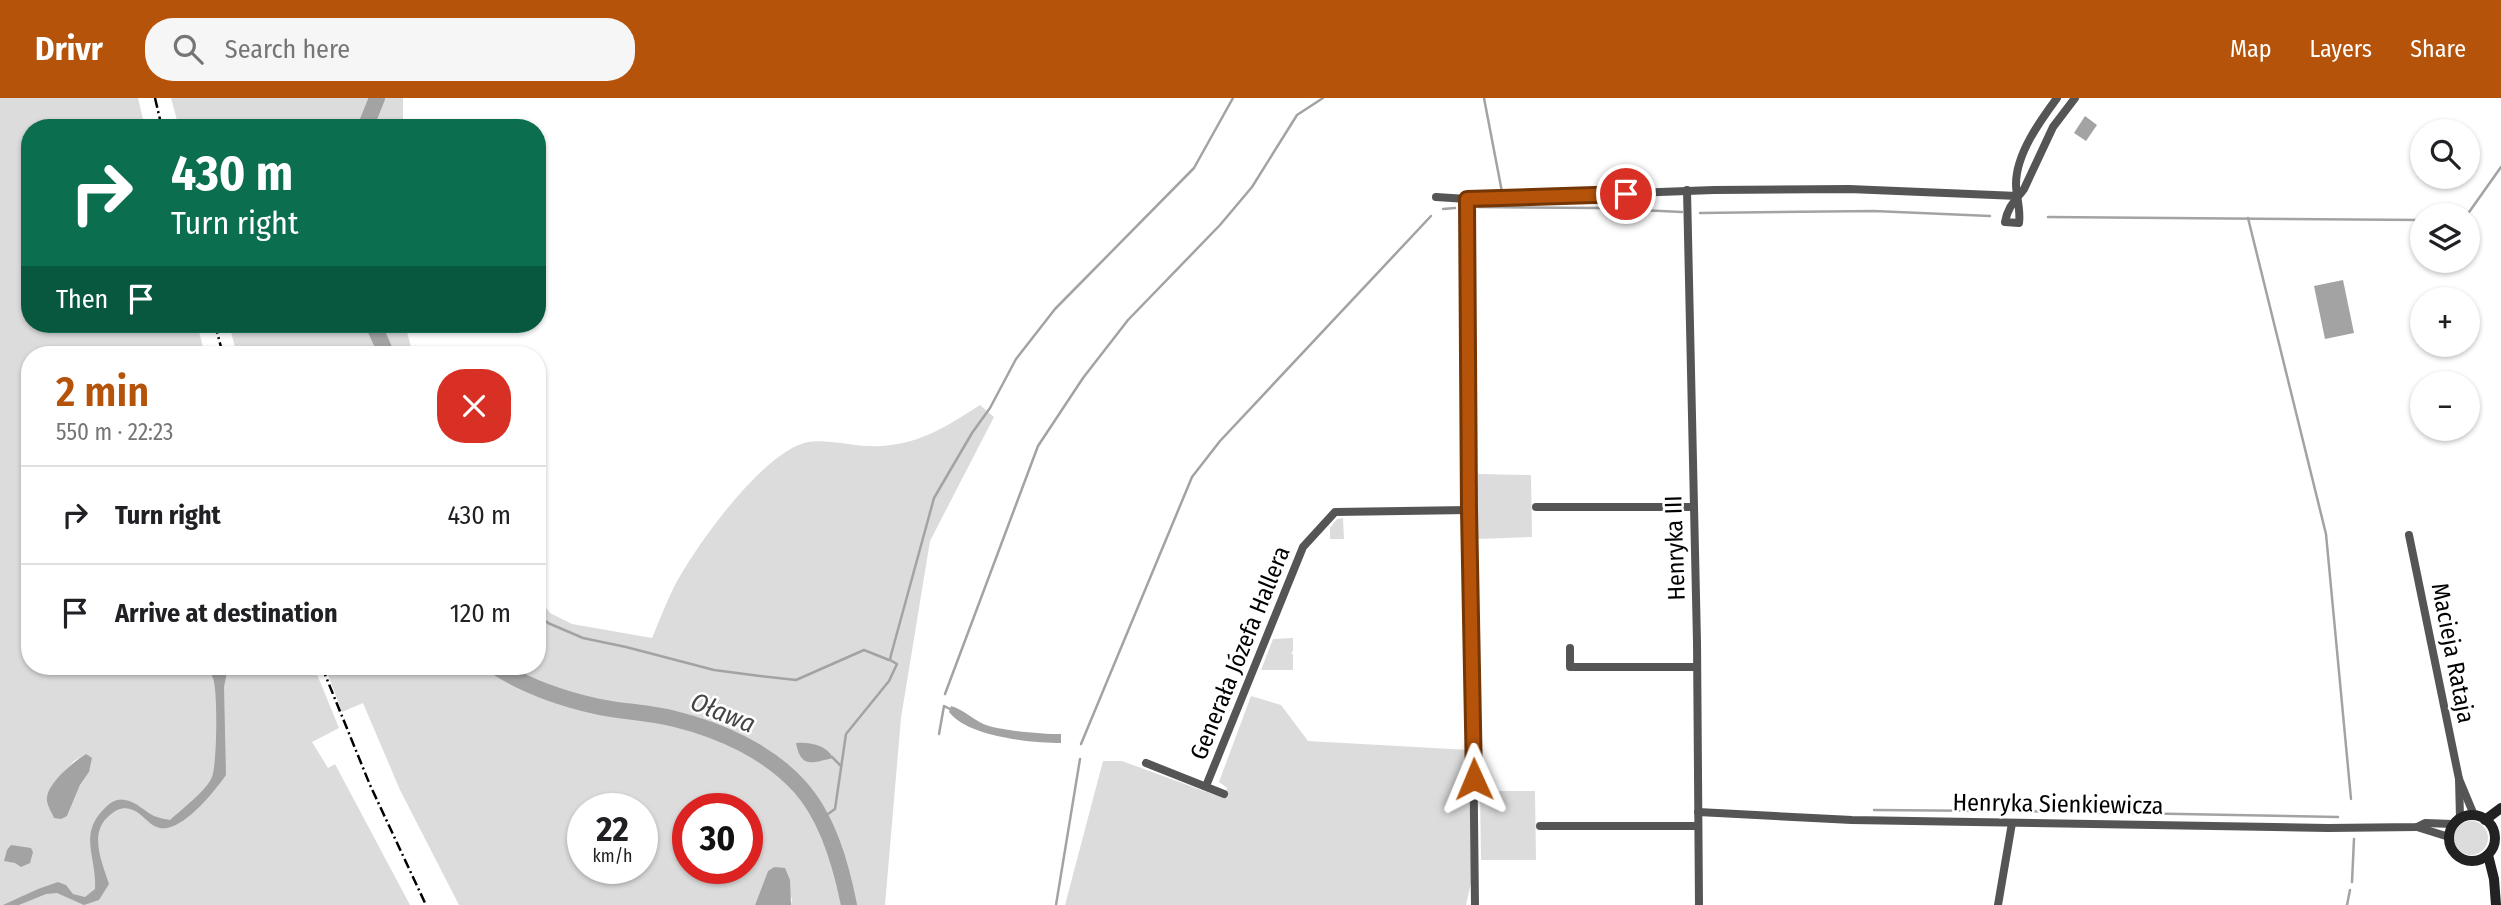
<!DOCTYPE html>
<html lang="en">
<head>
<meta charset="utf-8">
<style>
  body { margin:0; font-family:"Fira Sans Condensed",sans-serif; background:#f6f6f6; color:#202124; height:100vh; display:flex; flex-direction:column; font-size:26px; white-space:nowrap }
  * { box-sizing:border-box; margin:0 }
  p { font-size:23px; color:#757577 }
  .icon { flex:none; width:38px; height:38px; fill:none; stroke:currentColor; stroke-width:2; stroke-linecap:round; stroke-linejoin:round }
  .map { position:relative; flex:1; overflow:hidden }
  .drawer { position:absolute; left:21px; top:248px; width:525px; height:329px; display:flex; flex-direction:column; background:#fff; border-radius:28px; box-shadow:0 2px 5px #0004 }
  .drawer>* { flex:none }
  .guide { position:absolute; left:21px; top:21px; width:525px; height:214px; border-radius:28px; box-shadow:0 2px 5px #0004; background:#0b6e4f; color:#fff; overflow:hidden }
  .fabs { position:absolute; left:2410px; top:21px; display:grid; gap:14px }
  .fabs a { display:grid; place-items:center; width:70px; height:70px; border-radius:50%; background:#fff; box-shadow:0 2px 5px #0004; font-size:35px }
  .speed { position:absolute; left:567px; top:695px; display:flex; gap:14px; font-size:35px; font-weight:700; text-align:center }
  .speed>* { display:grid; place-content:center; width:91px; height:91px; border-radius:50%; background:#fff; box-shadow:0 2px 5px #0004; line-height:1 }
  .speed small { font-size:18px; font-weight:400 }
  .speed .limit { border:10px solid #d22; background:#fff; color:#111 }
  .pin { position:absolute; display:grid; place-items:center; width:60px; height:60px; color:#fff; margin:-30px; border:4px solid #fff; border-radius:50%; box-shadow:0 2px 7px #0007 }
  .me { position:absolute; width:77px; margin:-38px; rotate:359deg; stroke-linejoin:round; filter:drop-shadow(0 0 5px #0008) }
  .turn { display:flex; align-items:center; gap:24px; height:147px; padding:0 35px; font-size:32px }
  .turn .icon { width:91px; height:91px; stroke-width:2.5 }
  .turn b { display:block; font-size:49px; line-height:60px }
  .then { display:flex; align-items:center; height:66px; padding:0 35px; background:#0003; gap:14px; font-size:26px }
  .round { display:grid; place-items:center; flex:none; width:74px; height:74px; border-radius:28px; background:#f6f6f6 }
  .overview { display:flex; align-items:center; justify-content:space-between; height:119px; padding:0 35px }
  h1 { font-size:42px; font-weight:600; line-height:52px; color:#b45309 }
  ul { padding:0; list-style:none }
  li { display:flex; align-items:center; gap:21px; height:98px; padding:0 35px; border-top:2px solid #e0e0e0 }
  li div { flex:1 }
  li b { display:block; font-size:26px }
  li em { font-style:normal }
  header { display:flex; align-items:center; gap:42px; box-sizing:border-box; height:98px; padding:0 35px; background:#b45309; color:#fff }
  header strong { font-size:33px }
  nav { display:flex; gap:38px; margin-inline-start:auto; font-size:24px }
  .search { width:490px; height:63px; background:#f6f6f6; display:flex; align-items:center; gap:18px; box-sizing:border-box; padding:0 24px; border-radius:28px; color:#757577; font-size:26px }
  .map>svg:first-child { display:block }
</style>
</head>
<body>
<header>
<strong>Drivr</strong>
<div class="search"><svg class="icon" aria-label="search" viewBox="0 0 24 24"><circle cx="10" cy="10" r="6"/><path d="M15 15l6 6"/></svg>Search here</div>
<nav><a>Map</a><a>Layers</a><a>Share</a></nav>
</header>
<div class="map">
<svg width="2501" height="807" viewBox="0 0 2501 807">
  <rect width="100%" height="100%" fill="#fff"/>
  <g fill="#dcdcdc" fill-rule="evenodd">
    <path d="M0 0H138L145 30H30V226H197L205 257H30V569H314L339 630 312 644 328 670 335 666 410 807H0ZM86 656 89 674 80 687 67 718 61 677 74 663Z"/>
    <path d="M171 0H403V30H179Z"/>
    <path d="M229 226H405L413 257H237Z"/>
    <path d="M980 307 994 319 930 443 901 620 885 807H791L792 801 774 769 768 773 755 807H459L400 692 363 605 342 614 325 569H537V498L550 515 572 526 652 540C659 524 665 507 673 491 693 451 763 353 808 344 824 341 850 347 867 348 913 350 943 331 980 307ZM583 710H642V770H583ZM688 710H747V770H688Z"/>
    <path d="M1478 376 1531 377 1532 439 1476 441Z"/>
    <path d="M1343 420 1344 441H1330V430L1337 421Z"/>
    <path d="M1293 540V553L1291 556H1293V572H1261L1273 541Z"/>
    <path d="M1251 598 1281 607 1308 643 1469 652 1473 776 1466 807H1065L1103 663H1122L1223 700 1227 690 1219 684Z"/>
    <path d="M1480 693H1535L1536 762H1481Z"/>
    <circle cx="2471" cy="740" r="17"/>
  </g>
  <g fill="#a3a3a3">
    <path d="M2085 18 2097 27 2086 43 2074 35Z"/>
    <path d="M2343 182 2354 235 2325 241 2314 188Z"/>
    <path d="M203 569H228L224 589 226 677C215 693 187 727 167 730 150 733 144 714 130 711 122 709 116 712 110 717 88 734 102 764 109 786L99 802 84 807 57 795 46 796 19 807H3L38 791 58 784 66 787 73 796 85 799 95 791C97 758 77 736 106 709 111 704 118 700 125 702 137 704 144 713 154 718 159 720 165 721 170 722 181 712 207 692 212 679 217 666 218 593 213 580 211 575 206 572 203 569Z"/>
    <path d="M951 608C965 612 975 624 989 628 1006 633 1043 636 1061 636V645C1032 645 968 639 949 614Z"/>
    <path d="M796 645C809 644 827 647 833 660 814 664 801 672 796 645Z"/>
    <path d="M86 656 92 660 89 674 80 687 67 718 61 721 54 720C52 715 48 709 47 703 45 687 73 664 86 656Z"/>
    <path d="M11 747 31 750 33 754 30 765 21 769 15 765 4 763 7 752Z"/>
    <path d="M774 769 785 770 790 782 791 807H755L768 773Z"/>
  </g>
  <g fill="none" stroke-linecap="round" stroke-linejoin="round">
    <g stroke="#a3a3a3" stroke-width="2.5">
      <path d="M1484 0 1502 94"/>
      <path d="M1478 109 1597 110 1682 114"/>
      <path d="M1443 111 1455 110"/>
      <path d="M1700 115 1874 113 1990 118"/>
      <path d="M2467 117 2501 69"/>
      <path d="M2048 119 2422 122"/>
      <path d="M2248 120 2326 436 2351 701"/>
      <path d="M537 516 548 525 583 540 626 549 714 572 760 578 796 582 864 552 889 562"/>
      <path d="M945 596 1038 348 1083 280 1128 222 1220 127 1252 89 1297 17 1323 0"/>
      <path d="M939 636 944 608 950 611"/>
      <path d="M1081 646 1192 379 1220 343 1431 118"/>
      <path d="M832 659 841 668"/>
      <path d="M1874 712 1994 713"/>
      <path d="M2022 713 2338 719"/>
      <path d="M821 721 835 711 846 636 889 583 897 566 890 562 891 557 934 400 972 335 990 310 1016 261 1055 211 1194 70 1233 0"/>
      <path d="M2352 784 2354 741"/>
      <path d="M1056 807 1080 661"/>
      <path d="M2347 807 2350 792"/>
    </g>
    <g stroke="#a3a3a3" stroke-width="16">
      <path d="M365 30 377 0"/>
      <path d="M373 226 387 257"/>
      <path d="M496 569C526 588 560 600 595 608 621 614 649 614 675 621 720 632 769 654 800 689 828 720 841 767 849 807"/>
    </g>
    <g stroke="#555" stroke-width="8">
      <path d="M2057 0C2040 23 2016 56 2016 86 2016 99 2021 111 2019 125L2005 124C2008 108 2015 103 2024 91L2053 29 2075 0"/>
      <path d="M1687 92 1697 544 1699 807"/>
      <path d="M1436 99 1467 101 1714 92 1849 91 2018 98"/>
      <path d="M1467 101 1475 807"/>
      <path d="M1536 409H1693"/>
      <path d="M2409 437 2459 681 2474 717"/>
      <path d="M1570 550V569H1697"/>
      <path d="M1146 665 1224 696"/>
      <path d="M2459 681 2460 720"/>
      <path d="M1206 688 1303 449 1335 414 1469 412"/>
      <path d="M1698 714 1852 722 2328 730 2417 729 2425 725 2453 726"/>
      <path d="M1540 728H1698"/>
      <path d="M2417 729 2449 739"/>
      <path d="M1998 807 2012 725"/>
    </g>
    <g stroke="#222" stroke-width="10">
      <circle cx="2472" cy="740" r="23"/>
      <path d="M2485 722 2501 710"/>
      <path d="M2488 757 2494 781 2496 807"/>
    </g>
    <g stroke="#000" stroke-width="2.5" stroke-dasharray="10 3.5 2 3.5" stroke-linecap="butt">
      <path d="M155 0 162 30"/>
      <path d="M215 226 223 257"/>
      <path d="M322 569 370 687 426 807"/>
    </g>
  </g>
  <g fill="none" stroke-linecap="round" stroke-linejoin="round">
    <g stroke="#753606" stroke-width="18">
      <path id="route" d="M1474 681 1469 412 1467 101 1626 96"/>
    </g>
    <use href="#route" stroke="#b45309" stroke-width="12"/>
  </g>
  <g text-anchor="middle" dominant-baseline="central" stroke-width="5" stroke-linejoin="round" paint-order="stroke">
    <g font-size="24" fill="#000" stroke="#fff">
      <text transform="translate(1675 450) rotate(-92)">Henryka III</text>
      <text transform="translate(1240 555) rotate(-68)">Generała Józefa Hallera</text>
      <text transform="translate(2453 555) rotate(79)">Macieja Rataja</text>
      <text transform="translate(2058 706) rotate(1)">Henryka Sienkiewicza</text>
    </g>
    <g font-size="26" font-style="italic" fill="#444" stroke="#fff">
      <text transform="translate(723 615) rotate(22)">Oława</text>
    </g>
  </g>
</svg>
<div class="fabs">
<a><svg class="icon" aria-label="search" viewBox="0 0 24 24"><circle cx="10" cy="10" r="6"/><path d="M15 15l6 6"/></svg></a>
<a><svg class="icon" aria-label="layers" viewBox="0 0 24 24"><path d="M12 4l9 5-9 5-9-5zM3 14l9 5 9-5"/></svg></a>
<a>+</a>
<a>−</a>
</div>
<div class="speed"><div>22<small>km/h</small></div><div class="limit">30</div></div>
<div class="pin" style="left:1626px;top:96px;background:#d93025"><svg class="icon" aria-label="arrive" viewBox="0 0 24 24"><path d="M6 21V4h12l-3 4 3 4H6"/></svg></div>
<svg class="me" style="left:1474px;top:681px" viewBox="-20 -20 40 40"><path d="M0-17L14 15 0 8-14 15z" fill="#b45309" stroke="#fff" stroke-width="4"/></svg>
<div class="guide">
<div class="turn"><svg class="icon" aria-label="right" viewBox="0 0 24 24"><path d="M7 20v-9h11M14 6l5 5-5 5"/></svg><div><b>430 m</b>Turn right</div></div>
<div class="then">Then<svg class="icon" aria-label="arrive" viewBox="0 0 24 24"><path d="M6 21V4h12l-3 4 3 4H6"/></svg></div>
</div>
<section class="drawer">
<div class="overview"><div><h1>2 min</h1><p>550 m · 22:23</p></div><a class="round" style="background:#d93025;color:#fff"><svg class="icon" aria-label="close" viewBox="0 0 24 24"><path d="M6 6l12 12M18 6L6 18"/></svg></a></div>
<ul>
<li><svg class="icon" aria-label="right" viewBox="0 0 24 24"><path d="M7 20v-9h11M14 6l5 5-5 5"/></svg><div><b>Turn right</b></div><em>430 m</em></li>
<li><svg class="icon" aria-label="arrive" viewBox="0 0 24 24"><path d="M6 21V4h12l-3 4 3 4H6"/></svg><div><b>Arrive at destination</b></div><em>120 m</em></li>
</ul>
</section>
</div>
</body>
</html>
